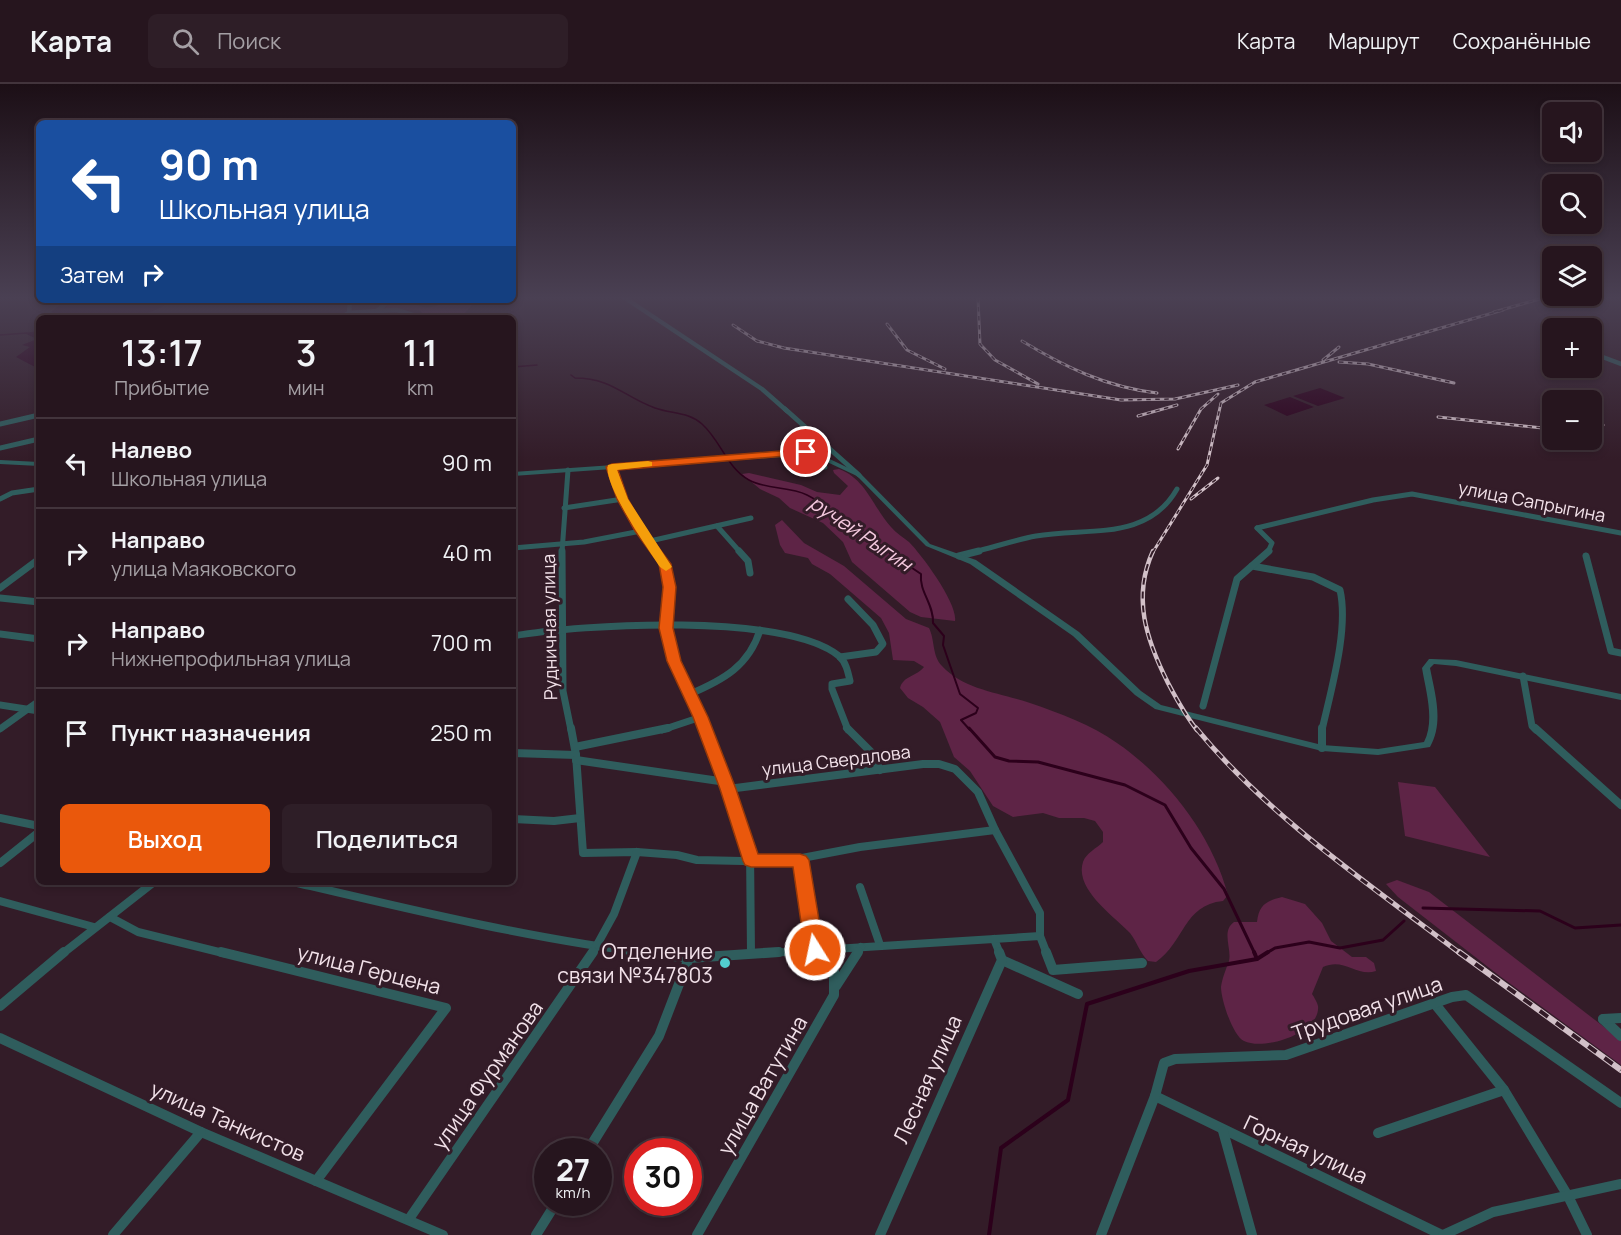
<!DOCTYPE html>
<html lang="ru">
<head>
<meta charset="utf-8">
<style>
  body { margin:0; font-family:Manrope,sans-serif; background:#2e1e27; color:#f1f3f6; height:100vh; display:flex; flex-direction:column; font-size:22px; white-space:nowrap }
  * { box-sizing:border-box; margin:0 }
  p { font-size:20px; color:#a49fa4 }
  .icon { flex:none; width:33px; height:33px; fill:none; stroke:currentColor; stroke-width:2; stroke-linecap:round; stroke-linejoin:round }
  .map { position:relative; flex:1; overflow:hidden }
  .drawer { position:absolute; left:36px; top:231px; width:480px; height:570px; display:flex; flex-direction:column; background:#26151e; border-radius:9px; box-shadow:0 3px 9px #0003,0 0 0 2px #42343c }
  .drawer>* { flex:none }
  .banner { position:absolute; left:36px; top:36px; width:480px; height:183px; border-radius:9px; box-shadow:0 3px 9px #0003,0 0 0 2px #42343c; background:#1a4fa0; color:#fff; overflow:hidden }
  .buttons { position:absolute; left:1542px; top:18px; display:grid; gap:12px }
  .buttons a { display:grid; place-items:center; width:60px; height:60px; border-radius:9px; background:#26151e; box-shadow:0 3px 9px #0003,0 0 0 2px #42343c; font-size:30px }
  .speed { position:absolute; left:534px; top:1054px; display:flex; gap:12px; font-size:30px; font-weight:700; text-align:center }
  .speed>* { display:grid; place-content:center; width:78px; height:78px; border-radius:50%; background:#26151e; box-shadow:0 3px 9px #0003,0 0 0 2px #42343c; line-height:1 }
  .speed small { font-size:15px; font-weight:400 }
  .speed .limit { border:9px solid #d22; background:#fff; color:#111 }
  .pin { position:absolute; display:grid; place-items:center; width:51px; height:51px; color:#fff; margin:-26px; border:3px solid #fff; border-radius:50%; box-shadow:0 2px 6px #0007 }
  .me { position:absolute; width:66px; margin:-33px; rotate:350deg; stroke-linejoin:round; filter:drop-shadow(0 0 4px #0008) }
  .turn { display:flex; align-items:center; gap:21px; height:126px; padding:0 24px; font-size:27px }
  .turn .icon { width:78px; height:78px; stroke-width:2.5 }
  .turn b { display:block; font-size:42px; line-height:51px }
  .then { display:flex; align-items:center; height:57px; padding:0 24px; background:#0003; gap:12px; font-size:22px }
  .eta { display:flex; justify-content:space-evenly; align-items:center; height:102px; text-align:center }
  .eta b { font-size:36px; font-weight:600; line-height:42px }
  .button { display:flex; gap:12px; margin-top:auto; padding:12px 24px }
  .button a { flex:1; height:69px; border-radius:9px; background:#ea580c; color:#fff; font-size:24px; font-weight:600; line-height:69px; text-align:center }
  .button a+a { background:#2e1e27; color:#f1f3f6 }
  ul { padding:0; list-style:none }
  li { display:flex; align-items:center; gap:18px; height:90px; padding:0 24px; border-top:2px solid #42343c }
  li div { flex:1 }
  li b { display:block; font-size:22px }
  li em { font-style:normal }
  header { display:flex; align-items:center; gap:36px; box-sizing:border-box; height:84px; padding:0 30px; background:#26151e; border-bottom:2px solid #42343c }
  header strong { font-size:28px }
  nav { display:flex; gap:33px; margin-inline-start:auto; font-size:21px }
  .search { width:420px; height:54px; background:#2e1e27; display:flex; align-items:center; gap:15px; box-sizing:border-box; padding:0 21px; border-radius:9px; color:#a49fa4; font-size:22px }
  .map>svg:first-child { display:block }
</style>
</head>
<body>
<header>
<strong>Карта</strong>
<div class="search"><svg class="icon" aria-label="search" viewBox="0 0 24 24"><circle cx="10" cy="10" r="6"/><path d="M15 15l6 6"/></svg>Поиск</div>
<nav><a>Карта</a><a>Маршрут</a><a>Сохранённые</a></nav>
</header>
<div class="map">
<svg width="1621" height="1151" viewBox="0 0 1621 1151">
  <rect width="100%" height="100%" fill="#331c28"/>
  <g fill="#5e2446">
    <path d="M391 216H417V221C432 228 439 219 451 216 459 214 469 216 477 216L460 234H429L419 226 385 225Z"/>
    <path d="M839 385C866 395 873 423 891 443 896 449 903 453 909 458 922 471 958 520 955 537L921 533 910 528 852 478 843 458 823 439 790 424 779 414 760 405 742 390 749 389 801 401 817 408 840 411 848 402 834 389 833 386Z"/>
    <path d="M782 436 804 459 844 482 906 535 929 544C935 556 932 572 942 582 964 606 1001 609 1030 619 1059 629 1092 641 1117 659 1168 694 1212 751 1228 811L1223 817C1183 821 1185 858 1156 878L1148 877C1140 869 1137 858 1130 849 1115 833 1074 805 1083 778 1086 769 1097 764 1103 758V748L1095 737 1084 734H1059L1043 729 1013 733 993 722 970 687 954 673 940 638 923 623 908 614 900 604C903 592 917 592 924 583L914 577 893 576 889 549 881 534 830 490 812 480 808 474 785 469 780 461 775 441Z"/>
    <path d="M1398 698 1435 703 1490 773 1405 752Z"/>
    <path d="M1397 796 1429 808 1621 956V981L1501 893 1398 813 1386 800Z"/>
    <path d="M1282 813 1305 820 1322 839 1331 857 1352 873H1366L1374 879 1376 887C1356 893 1344 873 1323 883L1312 910C1314 913 1317 918 1318 922 1321 949 1264 967 1244 957 1233 952 1221 916 1221 903 1222 895 1226 885 1229 877 1232 865 1221 847 1234 838H1257C1259 821 1266 817 1282 813Z"/>
  </g>
  <g fill="#2c001b">
    <path d="M66 216H171C144 241 95 232 60 231L51 228Z"/>
    <path d="M39 247V282L35 283 16 273 30 263 22 261 37 255 24 249Z"/>
    <path d="M1320 304 1345 314 1318 322 1293 312Z"/>
    <path d="M1290 313 1314 323 1287 332 1264 321Z"/>
  </g>
  <g fill="none" stroke-linecap="round" stroke-linejoin="round">
    <g stroke="#2c001b" stroke-width="1.5">
      <path d="M0 251 27 249"/>
      <path d="M513 283 537 281"/>
      <path d="M571 291 575 294C612 294 624 313 655 324 672 330 689 328 702 340 721 357 727 384 749 396 767 406 789 402 807 411 837 426 860 452 890 468"/>
    </g>
    <path stroke="#2c001b" stroke-width="2" d="M887 467 921 490C919 508 934 520 933 539L944 552 943 561 960 610 978 624 976 629 961 636 970 646"/>
    <g stroke="#2c001b" stroke-width="3">
      <path d="M969 644 995 673 1009 677 1038 678 1125 701 1165 721 1191 764 1224 805 1255 870"/>
      <path d="M1423 824 1540 827 1575 844 1621 841"/>
      <path d="M1265 870 1275 864 1309 858 1340 864 1383 856 1404 837"/>
    </g>
    <g stroke="#2c001b" stroke-width="4">
      <path d="M1254 868 1257 875"/>
      <path d="M989 1151 1001 1064 1068 1016 1087 920 1189 887 1257 875 1268 868"/>
    </g>
    <g stroke="#2f5d5d" stroke-width="4.5">
      <path d="M625 214 762 305 787 327"/>
      <path d="M377 227 397 226 422 234"/>
      <path d="M349 229 377 227 390 216"/>
      <path d="M338 234 349 229 350 216"/>
      <path d="M1545 252 1552 255"/>
      <path d="M1592 269 1621 280"/>
    </g>
    <g stroke="#2f5d5d" stroke-width="5">
      <path d="M785 325 859 391"/>
      <path d="M0 340 39 331"/>
      <path d="M0 364 39 355"/>
      <path d="M611 383 623 415 656 468"/>
      <path d="M793 387 825 383 806 368"/>
      <path d="M0 415 12 409 39 405"/>
      <path d="M564 424 623 415"/>
      <path d="M717 442 740 468"/>
      <path d="M1257 444 1373 416 1412 410 1621 449"/>
      <path d="M1257 444 1272 459 1268 468"/>
      <path d="M650 457 751 434"/>
      <path d="M513 464 584 458 641 447"/>
      <path d="M562 468 568 386"/>
      <path d="M974 468C994 463 1015 456 1036 452 1087 443 1147 458 1177 405"/>
    </g>
    <g stroke="#2f5d5d" stroke-width="7">
      <path d="M562 467 563 607 571 646"/>
      <path d="M655 467C676 495 666 511 666 542 666 578 694 613 706 646"/>
      <path d="M739 467 748 477 750 489"/>
      <path d="M959 472 979 467"/>
      <path d="M1586 472 1611 567 1621 569"/>
      <path d="M1252 482 1313 493 1340 506C1349 545 1331 606 1322 646"/>
      <path d="M0 504 39 475"/>
      <path d="M0 514 39 518"/>
      <path d="M0 550 39 555"/>
      <path d="M513 552C582 540 785 528 839 572 846 578 848 588 850 597L832 600V605L848 646"/>
      <path d="M840 573 876 568 883 560 873 541 848 515"/>
      <path d="M1523 592 1532 642 1536 646"/>
      <path d="M690 610C723 596 749 582 760 546"/>
      <path d="M0 621 39 627"/>
      <path d="M1203 622 1237 495 1269 467"/>
      <path d="M0 645 39 617"/>
      <path d="M662 646 701 633"/>
    </g>
    <g stroke="#2f5d5d" stroke-width="8">
      <path d="M571 644 576 671 583 769 637 768 677 771 697 776 781 778 860 763 995 746"/>
      <path d="M705 644 750 765 751 870"/>
      <path d="M847 644 871 668 880 686"/>
      <path d="M1535 644 1621 721"/>
      <path d="M575 663 668 644"/>
      <path d="M1322 664V644"/>
      <path d="M513 669 576 671"/>
      <path d="M576 676 726 698"/>
      <path d="M728 705 923 680H939L955 685 978 708 995 746 1040 829V852L1047 870"/>
      <path d="M0 734 39 742"/>
      <path d="M513 735 554 737 580 734"/>
      <path d="M800 776 815 866"/>
      <path d="M0 779 39 748"/>
      <path d="M293 798C412 826 532 855 654 870"/>
      <path d="M860 803 880 861"/>
      <path d="M0 817 94 843"/>
      <path d="M110 833 138 848 227 870"/>
      <path d="M994 855 1000 870"/>
      <path d="M823 866 826 870"/>
      <path d="M62 870 154 798"/>
      <path d="M592 870 614 830 637 768"/>
      <path d="M755 870 1040 852"/>
      <path d="M857 870 861 863"/>
    </g>
    <g stroke="#2f5d5d" stroke-width="10">
      <path d="M221 868 446 924 316 1097"/>
      <path d="M642 868 689 874 779 868"/>
      <path d="M1046 868 1053 886 1142 879"/>
      <path d="M1002 876 1078 910"/>
      <path d="M836 902 858 868"/>
      <path d="M1435 920 1504 1006 1568 1112 1587 1151"/>
      <path d="M0 922 64 868"/>
      <path d="M1603 935 1621 952"/>
      <path d="M1603 935 1621 934"/>
      <path d="M0 954 201 1048 443 1151"/>
      <path d="M1155 1012 1442 1151"/>
      <path d="M1223 1047 1252 1151"/>
      <path d="M1378 1049 1504 1006"/>
      <path d="M587 1068 659 952 689 874"/>
      <path d="M409 1135 593 868"/>
      <path d="M113 1151 201 1048"/>
      <path d="M536 1151 556 1119"/>
      <path d="M697 1151 834 911V887L825 868"/>
      <path d="M880 1151 1002 876 999 868"/>
      <path d="M1101 1151 1155 1012 1164 979 1175 975 1286 971 1452 913 1466 911 1621 1019"/>
      <path d="M1443 1151 1493 1128 1621 1100"/>
    </g>
    <g fill="#2f5d5d" fill-rule="evenodd">
      <path d="M813 367 861 390 930 460 976 476 1079 548 1141 607 1161 621 1322 661 1378 665 1424 658C1435 636 1426 608 1422 584L1429 575H1432L1456 576 1621 610V616L1456 582 1434 580 1430 584C1435 610 1444 638 1430 663L1378 671 1322 667 1155 625 1135 611 1073 552 970 480 926 462 857 392 812 371 513 392V388Z"/>
      <path d="M0 376 39 378V382L0 380Z"/>
    </g>
    <g stroke="#d2c0c8" stroke-width="3">
      <g id="rail-far3">
        <path d="M978 214 980 260 995 276 1038 300"/>
        <path d="M1494 228 1543 214"/>
        <path d="M887 240 907 266 945 285"/>
        <path d="M733 241 757 257 784 264 1121 316 1175 315 1238 301"/>
        <path d="M1022 257C1065 283 1106 303 1157 309"/>
        <path d="M1323 276 1339 263"/>
        <path d="M1339 278 1368 280 1454 299"/>
        <path d="M1138 332 1177 321"/>
        <path d="M1438 333 1552 345"/>
        <path d="M1592 343 1603 341"/>
        <path d="M1178 365 1201 325 1218 310"/>
        <path d="M1191 415 1218 394"/>
        <path d="M1153 468 1207 381 1221 319 1255 298 1503 226"/>
      </g>
    </g>
    <g stroke="#d2c0c8" stroke-width="4.5">
      <path id="rail-far2" d="M1153 467C1132 513 1146 555 1168 599 1177 616 1185 631 1197 646"/>
    </g>
    <g stroke="#d2c0c8" stroke-width="5">
      <path id="rail-far1" d="M1196 644C1270 734 1369 800 1461 870"/>
    </g>
    <g stroke="#d2c0c8" stroke-width="6">
      <path id="rail" d="M1459 868 1621 986"/>
    </g>
    <use href="#rail-far3" stroke="#331c28" stroke-width="1.5" stroke-dasharray="4.5" stroke-linecap="butt"/>
    <use href="#rail-far2" stroke="#331c28" stroke-width="2" stroke-dasharray="7" stroke-linecap="butt"/>
    <use href="#rail-far1" stroke="#331c28" stroke-width="3" stroke-dasharray="8" stroke-linecap="butt"/>
    <use href="#rail" stroke="#331c28" stroke-width="4" stroke-dasharray="10" stroke-linecap="butt"/>
  </g>
  <linearGradient id="sky" x2="0" y2="1"><stop stop-color="#1c0f16"/><stop offset="0.57" stop-color="#4a4053"/><stop offset="1" stop-color="#4a4053" stop-opacity="0"/></linearGradient>
  <rect width="1621" height="375" fill="url(#sky)"/>
  <path fill="#ea580c" stroke="#983908" stroke-width="1.5" d="M806 365 811 368 809 370 618 386 628 415 646 447 671 480 676 503 673 544 681 577 708 633 736 705 758 770H800L806 772 809 776 824 866 821 872 815 874 808 872 805 866 793 783H751L745 781 743 777 720 705 693 633 667 577 659 544 663 503 659 480 635 447 617 415 606 383 612 380Z"/>
  <path fill="#f59e0b" d="M648 377 652 378V382L617 386 628 415 672 483 666 487 660 483C648 465 602 399 608 381L612 380Z"/>
  <circle fill="#52cdce" stroke="#331c28" stroke-width="2" cx="725" cy="879" r="6"/>
  <g text-anchor="middle" dominant-baseline="central" stroke-width="6" stroke-linejoin="round" paint-order="stroke">
    <g font-size="18" fill="#f2e1e9" stroke="#331c28">
      <text transform="translate(1532 417) rotate(11)">улица Сапрыгина</text>
      <text transform="translate(549 543) rotate(-91)">Рудничная улица</text>
      <text transform="translate(836 676) rotate(-7)">улица Свердлова</text>
    </g>
    <g font-size="20" font-style="italic" fill="#f5c9df" stroke="#331c28">
      <text transform="translate(861 449) rotate(34)">ручей Рыгин</text>
    </g>
    <g font-size="21" fill="#f2e1e9" stroke="#331c28" text-anchor="end">
      <text x="713" y="867">Отделение<tspan x="713" dy="24">связи №347803</tspan></text>
    </g>
    <g font-size="21" fill="#f2e1e9" stroke="#331c28">
      <text transform="translate(369 885) rotate(14)">улица Герцена</text>
      <text transform="translate(1367 924) rotate(-19)">Трудовая улица</text>
      <text transform="translate(487 991) rotate(-55)">улица Фурманова</text>
      <text transform="translate(927 995) rotate(-66)">Лесная улица</text>
      <text transform="translate(762 1001) rotate(-60)">улица Ватутина</text>
      <text transform="translate(228 1037) rotate(24)">улица Танкистов</text>
      <text transform="translate(1306 1065) rotate(25)">Горная улица</text>
    </g>
  </g>
</svg>
<div class="buttons">
<a><svg class="icon" aria-label="sound" viewBox="0 0 24 24"><path d="M4 9h4l5-4v14l-5-4H4zM17 9q2 3 0 6"/></svg></a>
<a><svg class="icon" aria-label="search" viewBox="0 0 24 24"><circle cx="10" cy="10" r="6"/><path d="M15 15l6 6"/></svg></a>
<a><svg class="icon" aria-label="layers" viewBox="0 0 24 24"><path d="M12 4l9 5-9 5-9-5zM3 14l9 5 9-5"/></svg></a>
<a>+</a>
<a>−</a>
</div>
<div class="speed"><div>27<small>km/h</small></div><div class="limit">30</div></div>
<div class="pin" style="left:806px;top:368px;background:#d93025"><svg class="icon" aria-label="arrive" viewBox="0 0 24 24"><path d="M6 21V4h12l-3 4 3 4H6"/></svg></div>
<svg class="me" style="left:815px;top:866px" viewBox="-20 -20 40 40"><circle r="17" fill="#ea580c" stroke="#fff" stroke-width="3"/><path d="M0-11L8 9 0 5-8 9z" fill="#fff"/></svg>
<div class="banner">
<div class="turn"><svg class="icon" aria-label="left" viewBox="0 0 24 24"><path d="M17 20v-9H6M10 6l-5 5 5 5"/></svg><div><b>90 m</b>Школьная улица</div></div>
<div class="then">Затем<svg class="icon" aria-label="right" viewBox="0 0 24 24"><path d="M7 20v-9h11M14 6l5 5-5 5"/></svg></div>
</div>
<section class="drawer">
<div class="eta">
<div><b>13:17</b><p>Прибытие</p></div>
<div><b>3</b><p>мин</p></div>
<div><b>1.1</b><p>km</p></div>
</div>
<ul>
<li><svg class="icon" aria-label="left" viewBox="0 0 24 24"><path d="M17 20v-9H6M10 6l-5 5 5 5"/></svg><div><b>Налево</b><p>Школьная улица</p></div><em>90 m</em></li>
<li><svg class="icon" aria-label="right" viewBox="0 0 24 24"><path d="M7 20v-9h11M14 6l5 5-5 5"/></svg><div><b>Направо</b><p>улица Маяковского</p></div><em>40 m</em></li>
<li><svg class="icon" aria-label="right" viewBox="0 0 24 24"><path d="M7 20v-9h11M14 6l5 5-5 5"/></svg><div><b>Направо</b><p>Нижнепрофильная улица</p></div><em>700 m</em></li>
<li><svg class="icon" aria-label="arrive" viewBox="0 0 24 24"><path d="M6 21V4h12l-3 4 3 4H6"/></svg><div><b>Пункт назначения</b></div><em>250 m</em></li>
</ul>
<div class="button"><a>Выход</a><a>Поделиться</a></div>
</section>
</div>
</body>
</html>
